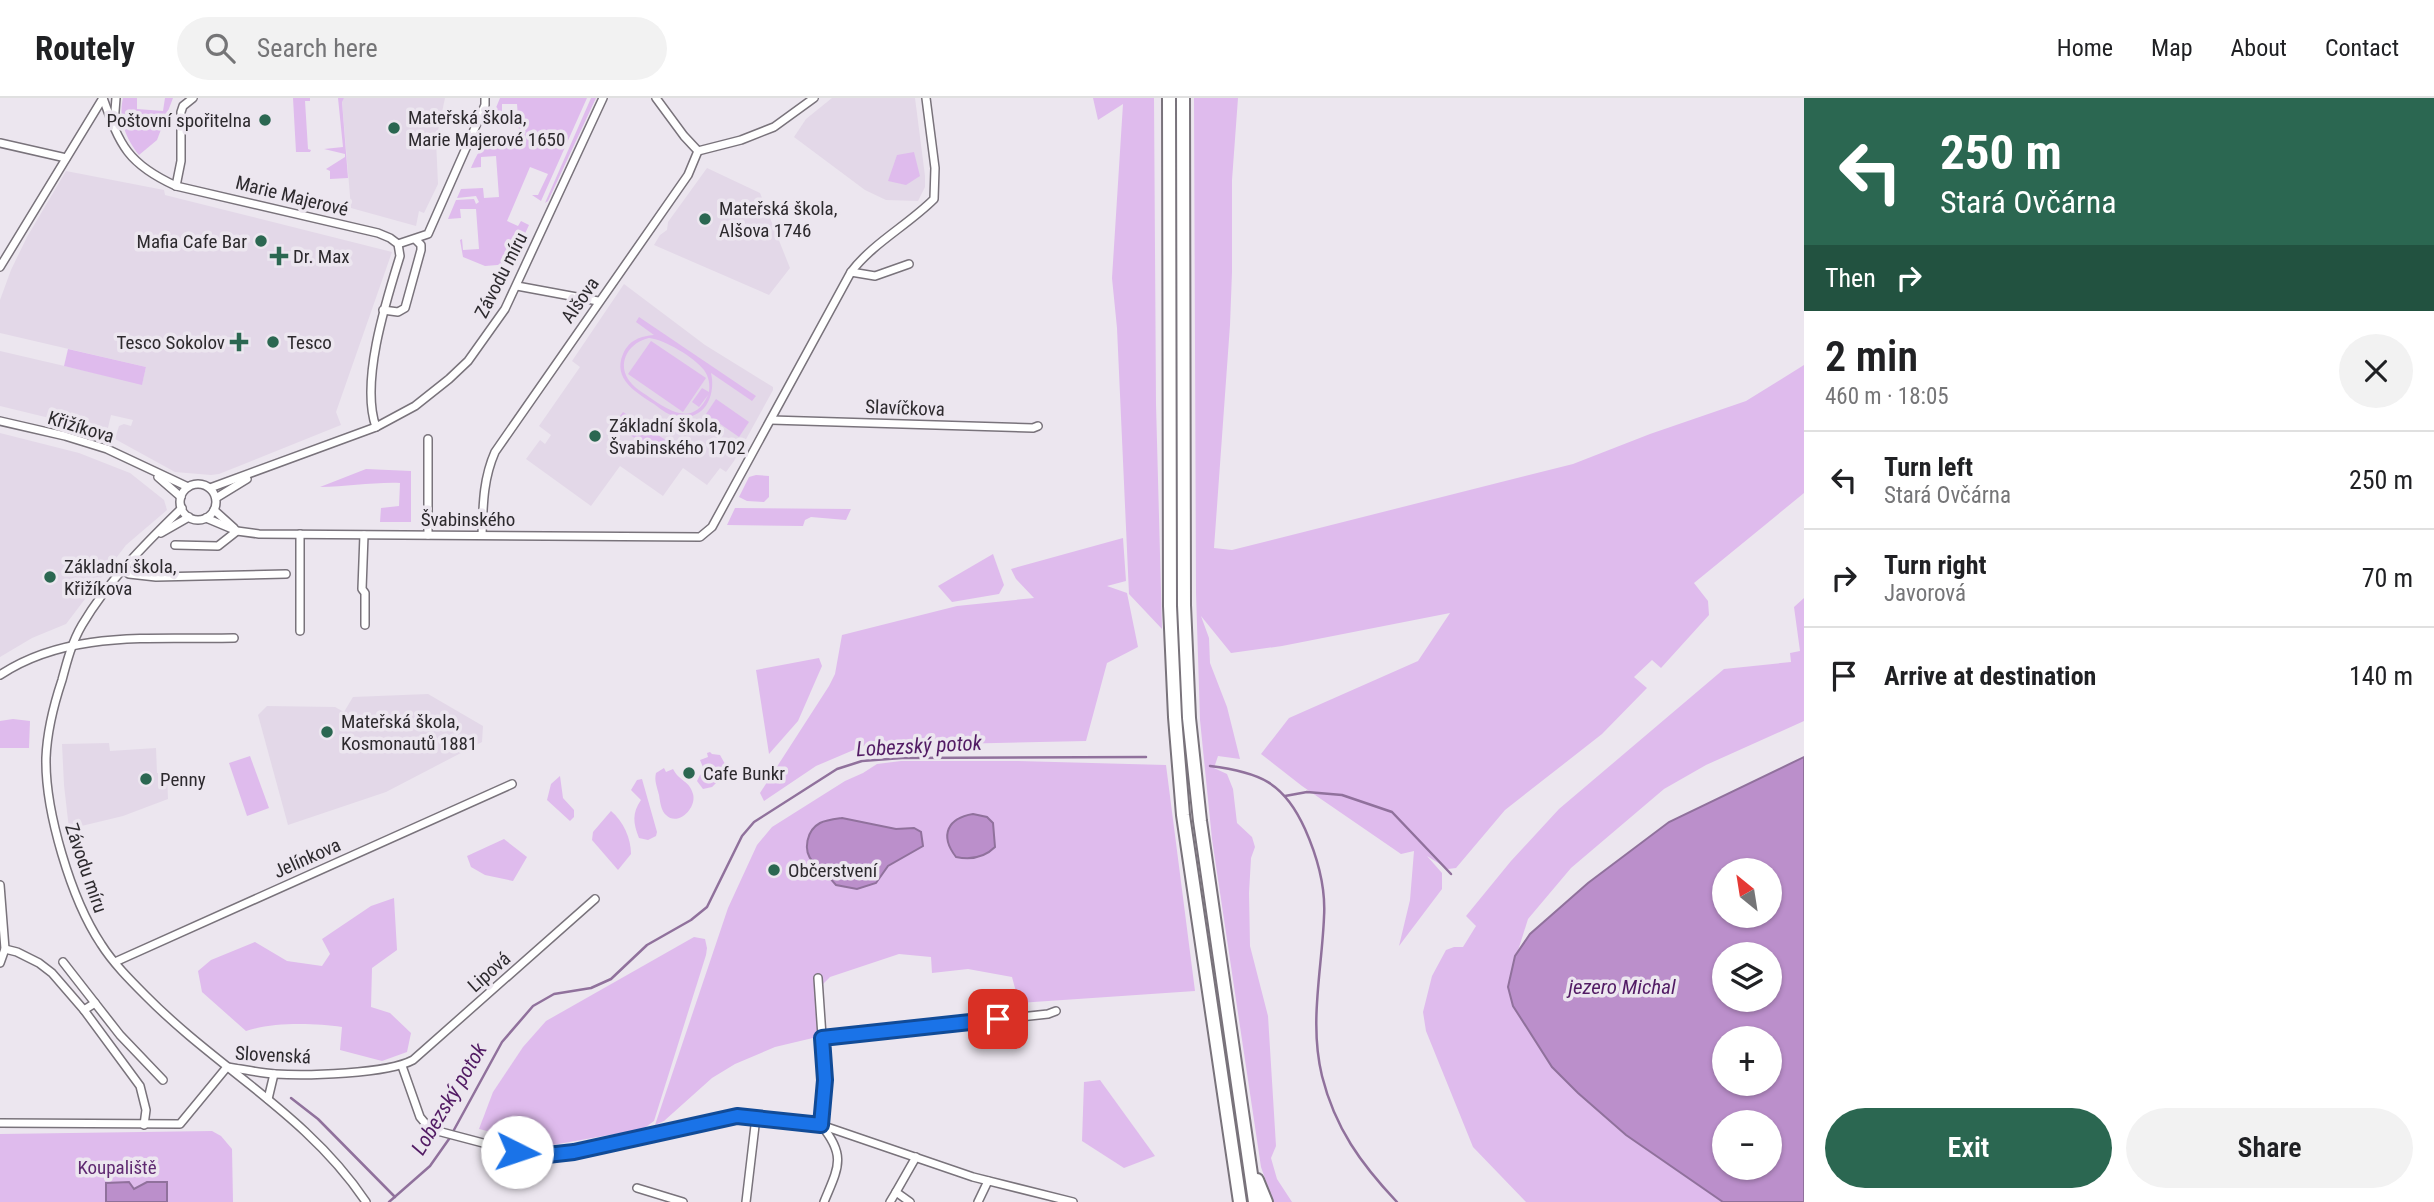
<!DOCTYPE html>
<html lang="en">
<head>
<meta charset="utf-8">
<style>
  body { margin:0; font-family:"Roboto Condensed",sans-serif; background:#f2f2f2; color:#202124; height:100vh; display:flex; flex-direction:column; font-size:26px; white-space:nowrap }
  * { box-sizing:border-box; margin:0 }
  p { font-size:23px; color:#757577 }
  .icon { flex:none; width:38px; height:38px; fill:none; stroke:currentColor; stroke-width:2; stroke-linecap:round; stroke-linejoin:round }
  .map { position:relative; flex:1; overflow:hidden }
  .drawer { display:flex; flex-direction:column; background:#fff; width:630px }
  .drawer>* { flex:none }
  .guide { background:#2b6751; color:#fff; overflow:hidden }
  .needle { width:46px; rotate:330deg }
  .tools { position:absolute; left:1712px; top:760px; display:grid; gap:14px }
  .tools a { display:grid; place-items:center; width:70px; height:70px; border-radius:50%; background:#fff; box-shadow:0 2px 5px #0004; font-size:35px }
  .pin { position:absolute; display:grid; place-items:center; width:60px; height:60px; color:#fff; margin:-30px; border-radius:14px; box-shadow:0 4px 10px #0006 }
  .me { position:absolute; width:77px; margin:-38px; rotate:94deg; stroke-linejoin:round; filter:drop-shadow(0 0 5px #0008) }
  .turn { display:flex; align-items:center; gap:24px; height:147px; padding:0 21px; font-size:32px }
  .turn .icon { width:91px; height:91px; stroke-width:2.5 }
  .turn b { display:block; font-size:49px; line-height:60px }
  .then { display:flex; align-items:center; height:66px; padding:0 21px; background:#0003; gap:14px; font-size:26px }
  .round { display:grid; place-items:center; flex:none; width:74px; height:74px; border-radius:37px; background:#f2f2f2 }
  .overview { display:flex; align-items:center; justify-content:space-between; height:119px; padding:0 21px }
  h1 { font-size:42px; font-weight:600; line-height:52px }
  .primary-button { display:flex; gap:14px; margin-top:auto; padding:14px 21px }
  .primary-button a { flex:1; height:80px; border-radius:42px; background:#2b6751; color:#fff; font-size:28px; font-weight:600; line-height:80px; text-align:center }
  .primary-button a+a { background:#f2f2f2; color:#202124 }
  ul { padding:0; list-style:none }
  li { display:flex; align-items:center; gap:21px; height:98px; padding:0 21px; border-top:2px solid #e0e0e0 }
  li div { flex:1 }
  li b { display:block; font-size:26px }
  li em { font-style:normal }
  header { display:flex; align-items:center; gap:42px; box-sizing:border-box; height:98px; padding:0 35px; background:#fff; border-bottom:2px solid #e0e0e0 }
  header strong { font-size:33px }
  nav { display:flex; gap:38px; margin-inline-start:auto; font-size:24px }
  .search { width:490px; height:63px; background:#f2f2f2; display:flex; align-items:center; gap:18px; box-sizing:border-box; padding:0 24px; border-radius:38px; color:#757577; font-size:26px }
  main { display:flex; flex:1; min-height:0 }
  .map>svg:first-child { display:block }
</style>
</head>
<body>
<header>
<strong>Routely</strong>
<div class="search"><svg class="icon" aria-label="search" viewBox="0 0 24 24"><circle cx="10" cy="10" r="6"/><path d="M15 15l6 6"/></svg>Search here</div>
<nav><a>Home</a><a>Map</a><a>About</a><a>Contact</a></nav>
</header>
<main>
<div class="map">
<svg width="1804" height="1104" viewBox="0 0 1804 1104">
  <rect width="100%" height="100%" fill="#ece6ef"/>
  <g fill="#e3d8e8">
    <path d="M344 0H445L436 42 438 86 424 115 419 113 416 128 351 110 342 3Z"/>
    <path d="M832 0H915L925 78V89L918 103 886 102 865 92 794 39 806 21Z"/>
    <path d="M707 70 760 95 790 170 769 197 654 147 660 137 667 132 668 124Z"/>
    <path d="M66 73 164 92 165 97 392 154 336 314 341 327 219 376 211 377 175 374 115 341 119 328 124 326 131 328 133 322 111 317 107 334 0 308V253L142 286 146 269 0 235V202L11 172 27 139Z"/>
    <path d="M624 186 705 247 773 289V292L734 363 726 374 720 370 707 387 683 370 663 398 620 368 591 408 526 361 540 342 545 346 551 337 539 328 580 269 572 263Z"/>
    <path d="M0 335 79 355 130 375 164 402 167 412 126 447 66 526 32 540 0 559Z"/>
    <path d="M428 596 483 628 482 644 386 694 288 727 258 617 267 608 335 609 344 614 353 599Z"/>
    <path d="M109 645 110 653 156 650 157 675H167L168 701 123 718 69 731 64 687 62 646Z"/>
  </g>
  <g fill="#dfbbed" fill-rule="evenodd">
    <path d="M123 0H137V11L163 13 165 0H173L157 42 139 57C126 41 118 21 123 0Z"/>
    <path d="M293 0H310V3H305L308 51 311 52 310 54H296Z"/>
    <path d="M338 0H344L342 4 348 80 330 81V73L326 71 345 59V56L324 51 343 49Z"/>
    <path d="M500 0H587L541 103 532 97H538L548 76 530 69 507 123 518 128 521 123 529 127 511 166 485 168 463 159 460 142 462 141 463 152 479 151 476 111H460L461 120 448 121 456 102 474 101 476 106 479 104 476 98 457 100 461 91 483 90 484 100 499 99 496 58 481 59V69L471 70C478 54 484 41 504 38V47L520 46 517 6H502V17H493Z"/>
    <path d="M591 0H596L548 103 545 105Z"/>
    <path d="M1093 0H1154L1156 306 1162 531 1129 496 1117 230 1112 180 1123 6 1098 22Z"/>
    <path d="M1194 0H1238L1232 82V174L1230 227 1214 450 1232 452 1573 366 1650 336 1746 303 1804 267V395L1694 485 1708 503 1709 517 1661 570 1652 562 1634 579 1647 590 1602 636 1505 712 1456 770 1448 771 1427 758 1442 775V791L1399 848 1410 802 1414 753 1401 756 1302 688 1261 656 1289 620 1418 563 1450 515 1282 548 1231 555 1201 518 1209 540 1210 565 1227 609 1240 661 1218 658 1214 670 1227 676 1233 691 1237 725 1252 739 1255 749 1251 760 1249 795 1250 848 1268 918 1276 1048 1271 1060 1277 1081 1292 1104H1273L1261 1069 1212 741 1200 622 1196 495Z"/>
    <path d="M914 54 920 78 906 87 888 83 897 57Z"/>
    <path d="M639 219 756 298 752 303 711 275C716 296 706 322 679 319 669 318 662 312 654 306 637 295 612 281 623 256 629 242 641 238 654 237L636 224ZM649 240C664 241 695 260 704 272 709 279 710 286 709 294L702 290 692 304 699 309 708 297C694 329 669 313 649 299 642 294 633 289 628 281 617 263 630 244 649 240Z"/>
    <path d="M651 243 706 280 683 314 628 276Z"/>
    <path d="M68 251 146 269 142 287 64 268Z"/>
    <path d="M716 301 749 324 739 339 706 316Z"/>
    <path d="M623 314 673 347 664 360 614 326Z"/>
    <path d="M366 371 411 373V424H380L381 410 399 408 400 385C373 384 347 389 320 389Z"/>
    <path d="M756 377 769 378V399L764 404 747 403 739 399 749 379Z"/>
    <path d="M735 410 851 411 846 422 811 419 805 422 803 428 727 427Z"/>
    <path d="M1123 440 1126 483 1107 488 1127 495 1138 549 1107 565 1086 643 863 648 816 668 764 703 760 695 829 588 835 576 842 537 957 508 1034 500 1016 481 1011 471Z"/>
    <path d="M993 456 1004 487 999 496 952 504 938 488Z"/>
    <path d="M1804 500V623L1706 667 1664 691 1571 770 1528 821 1510 878 1626 1037 1723 1104H1526L1473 1049 1426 933 1423 914 1432 878 1446 852 1454 849H1463L1476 828 1466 818 1511 763 1559 711 1724 571 1791 564 1790 555 1800 553 1794 509Z"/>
    <path d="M819 560 822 568 798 623 769 656 756 572Z"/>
    <path d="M13 621 30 623 29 650H0V623Z"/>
    <path d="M710 654 712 656 720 657 725 666V676L712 689 703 691 697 683 700 677 705 674 700 662 708 659 707 655Z"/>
    <path d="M250 658 269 710 247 718 229 665Z"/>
    <path d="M901 663H1018L1166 667 1195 893 1019 905 1012 879 968 871 932 875 931 859 899 856 830 879 823 886 825 933 817 939 775 949 735 966 712 980 664 1023 655 1027 728 810 757 747 772 729 845 683 863 675 877 666Z"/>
    <path d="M664 670 666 674 673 671C679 683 690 683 693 696 697 710 678 729 666 717 661 713 660 703 659 697 657 689 654 682 656 675Z"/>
    <path d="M560 678 563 700 574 712V719L570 723 547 702 551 686Z"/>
    <path d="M642 681 657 734 656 738 648 742 639 740C633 725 632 715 641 702L631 692 637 682Z"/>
    <path d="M611 713C623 723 631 740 631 756L618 772 592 742 593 734Z"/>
    <path d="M504 741 527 759 513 783 485 777 471 769 467 758Z"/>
    <path d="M394 800 397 852 372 870 371 909 390 915 411 935 407 954 382 963 340 952 342 929C314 925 272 924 246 933L202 894 198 873 211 862 255 844 287 863 322 868 330 856 322 841 371 808Z"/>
    <path d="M694 839 705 841 707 850 706 857 654 1023 643 1031 547 1048 479 1031 493 994 523 949 546 923Z"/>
    <path d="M1100 982 1155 1058 1124 1070 1082 1043 1084 984Z"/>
    <path d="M212 1033 221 1038 232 1051 233 1104H0V1036Z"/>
  </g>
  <g fill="#bb8fcb" stroke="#90719c" stroke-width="2" fill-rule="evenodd">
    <path d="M1804 659V1104H1723L1626 1037 1578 995 1552 969 1513 908 1508 889 1515 858 1530 836 1588 785 1669 724ZM1724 772H1769V817H1724ZM1724 856H1769V901H1724ZM1724 940H1769V985H1724ZM1724 1024H1769V1069H1724Z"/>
    <path d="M973 716 987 719 993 725 995 749C984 760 971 762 956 759 939 737 948 720 973 716Z"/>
    <path d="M842 720 896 731 914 730 921 734 923 748 888 768 876 785 857 791 836 787C831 782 827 776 822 770 819 767 815 766 813 764 802 752 807 732 820 725 826 722 835 721 842 720Z"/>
    <path d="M129 1084 134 1091 147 1084H167V1104H106V1085Z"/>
  </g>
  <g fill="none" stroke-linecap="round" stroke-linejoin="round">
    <g stroke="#90719c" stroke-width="2.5">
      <path d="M1210 668C1259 674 1284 684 1305 731 1317 758 1326 788 1324 819 1322 871 1309 925 1322 978 1335 1030 1361 1066 1397 1104"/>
      <path d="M1285 698 1307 694 1342 697 1392 714 1451 776"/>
      <path d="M291 1000 318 1021 395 1099"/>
      <path d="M389 1104 430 1068 449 1041 502 944 533 908 554 896 591 890 611 881 647 847 691 822 707 809 742 738 754 724 837 671 862 663 902 660 1146 659"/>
    </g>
    <g stroke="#79737b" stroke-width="10">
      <g id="street">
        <path d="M103 0C120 48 128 66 176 88L378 135 390 140 398 146 400 158C386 203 360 284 376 329"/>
        <path d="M656 0 684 38 698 53"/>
        <path d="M114 26 116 0"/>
        <path d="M0 45 66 60"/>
        <path d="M698 53 741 42 774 29 814 0"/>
        <path d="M176 88 181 63V14L183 8 193 0"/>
        <path d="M398 146 428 136 485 7V0"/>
        <path d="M0 169 103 0"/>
        <path d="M851 174 875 178 909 166"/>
        <path d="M517 188 598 203"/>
        <path d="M383 212 398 214 405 210 421 152V147L416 142"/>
        <path d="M771 322 1033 330 1038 328"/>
        <path d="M0 323 65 338 107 351 188 389"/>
        <path d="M428 341V437"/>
        <path d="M158 379 181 399"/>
        <circle cx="198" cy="404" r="18"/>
        <path d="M210 390 376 329 415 308 449 281 468 263 505 211 603 0"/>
        <path d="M216 400 247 381"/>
        <path d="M182 410C145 446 108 483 82 527 72 544 67 563 62 582 54 606 47 634 46 660 45 713 71 801 101 846 113 865 130 882 146 898 217 970 309 1018 366 1104"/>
        <path d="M214 412 234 430"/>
        <path d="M206 420 237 433 259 436 700 439 712 429 851 174C873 145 908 127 934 101L935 70 926 0"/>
        <path d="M161 435 189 419"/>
        <path d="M364 437 362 491 365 495V527"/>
        <path d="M482 437C483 408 483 381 495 354L688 77 698 53"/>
        <path d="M175 447 218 448 237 433"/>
        <path d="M124 472 129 476 156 479 286 476"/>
        <path d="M300 533V436"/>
        <path d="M0 577C69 531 155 542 234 540"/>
        <path d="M0 787 5 851 0 865"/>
        <path d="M5 851 17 854 39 865 52 875 84 912 140 988 146 1012 144 1027"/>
        <path d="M63 864 95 905 84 912"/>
        <path d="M115 864 512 686"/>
        <path d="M818 880 825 982 821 1027C847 1058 838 1070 824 1104"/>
        <path d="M95 905 120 937 163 982"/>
        <path d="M822 940 1048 916 1056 913"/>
        <path d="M402 968 420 1019 430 1031 517 1054 547 1057 574 1054 737 1018 821 1027 973 1079 1073 1104"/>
        <path d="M268 1001 274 976"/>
        <path d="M0 1025 180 1026 227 969C243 971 259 975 275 976 306 978 387 976 413 962L595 801"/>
        <path d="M637 1090 683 1104"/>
        <path d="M746 1104 756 1019"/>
        <path d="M890 1104 896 1094"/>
        <path d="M910 1104 896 1094 916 1059"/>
        <path d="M978 1104 988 1083"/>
      </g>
    </g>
    <g stroke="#79737b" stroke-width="16">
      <g id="highway">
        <path d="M1169 0 1170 508 1175 619 1183 717 1240 1104"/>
        <path d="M1183 0 1184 507 1189 620 1200 723 1255 1104"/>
        <path d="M1257 1082 1266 1104"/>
      </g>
    </g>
    <use href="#street" stroke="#fff" stroke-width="7"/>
    <use href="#highway" stroke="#fff" stroke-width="12"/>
  </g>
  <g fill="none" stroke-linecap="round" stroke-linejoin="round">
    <g stroke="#114b97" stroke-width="18">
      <path id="route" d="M517 1054 547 1057 574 1054 737 1018 821 1027 825 982 822 940 998 921"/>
    </g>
    <use href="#route" stroke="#1a73e8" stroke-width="12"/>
  </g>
  <g fill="#2b6751" stroke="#ece6ef" stroke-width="2.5">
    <circle cx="265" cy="22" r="7"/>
    <circle cx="394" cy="30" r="7"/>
    <circle cx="705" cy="121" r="7"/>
    <circle cx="261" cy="143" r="7"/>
    <path d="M275.5 147.5h7v7h7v7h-7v7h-7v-7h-7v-7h7z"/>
    <path d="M235.5 233.5h7v7h7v7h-7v7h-7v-7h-7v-7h7z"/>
    <circle cx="273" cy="244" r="7"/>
    <circle cx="595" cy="338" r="7"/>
    <circle cx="50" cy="479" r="7"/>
    <circle cx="327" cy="634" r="7"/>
    <circle cx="689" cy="675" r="7"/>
    <circle cx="146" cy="681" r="7"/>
    <circle cx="774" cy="772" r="7"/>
  </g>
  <g text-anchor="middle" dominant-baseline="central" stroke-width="7" stroke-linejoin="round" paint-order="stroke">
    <g font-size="19" fill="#2d2a2e" stroke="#ece6ef" text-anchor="start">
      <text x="408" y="19">Mateřská škola,<tspan x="408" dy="22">Marie Majerové 1650</tspan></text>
      <text x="251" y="22" text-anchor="end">Poštovní spořitelna</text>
      <text x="719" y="110">Mateřská škola,<tspan x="719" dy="22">Alšova 1746</tspan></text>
      <text x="247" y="143" text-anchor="end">Mafia Cafe Bar</text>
      <text x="293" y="158">Dr. Max</text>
      <text x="225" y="244" text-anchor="end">Tesco Sokolov</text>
      <text x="287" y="244">Tesco</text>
      <text x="609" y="327">Základní škola,<tspan x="609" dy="22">Švabinského 1702</tspan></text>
      <text x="64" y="468">Základní škola,<tspan x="64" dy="22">Křižíkova</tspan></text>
      <text x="341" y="623">Mateřská škola,<tspan x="341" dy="22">Kosmonautů 1881</tspan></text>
      <text x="703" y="675">Cafe Bunkr</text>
      <text x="160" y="681">Penny</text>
      <text x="788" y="772">Občerstvení</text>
    </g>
    <g font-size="19" fill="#2d2a2e" stroke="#ece6ef">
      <text transform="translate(292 98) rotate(14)">Marie Majerové</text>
      <text transform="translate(501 177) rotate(-63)">Závodu míru</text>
      <text transform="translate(580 202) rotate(-55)">Alšova</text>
      <text transform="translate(905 310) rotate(2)">Slavíčkova</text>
      <text transform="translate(81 329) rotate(17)">Křižíkova</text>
      <text x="468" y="421">Švabinského</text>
      <text transform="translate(307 760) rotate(-24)">Jelínkova</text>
      <text transform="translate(86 770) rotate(71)">Závodu míru</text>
      <text transform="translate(489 874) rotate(-42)">Lipová</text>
      <text transform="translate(273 957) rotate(3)">Slovenská</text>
    </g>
    <g font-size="19" fill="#5f2971" stroke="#ece6ef">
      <text x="117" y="1069">Koupaliště</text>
    </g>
    <g font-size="21" font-style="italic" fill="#521b64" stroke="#ece6ef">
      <text transform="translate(919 648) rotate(-3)">Lobezský potok</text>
      <text x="1622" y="889">jezero Michal</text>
      <text transform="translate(449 1001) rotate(-59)">Lobezský potok</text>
    </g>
  </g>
</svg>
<div class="tools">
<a><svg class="needle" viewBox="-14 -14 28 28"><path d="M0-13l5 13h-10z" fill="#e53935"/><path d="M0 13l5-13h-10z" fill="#757577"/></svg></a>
<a><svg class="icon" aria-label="layers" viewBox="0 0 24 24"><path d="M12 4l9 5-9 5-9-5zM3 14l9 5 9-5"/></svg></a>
<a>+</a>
<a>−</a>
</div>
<div class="pin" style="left:998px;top:921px;background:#d93025"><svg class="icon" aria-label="arrive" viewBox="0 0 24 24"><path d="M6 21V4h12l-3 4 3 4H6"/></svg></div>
<svg class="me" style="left:517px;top:1054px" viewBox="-20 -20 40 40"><circle r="19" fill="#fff"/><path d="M0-13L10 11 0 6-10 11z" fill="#1a73e8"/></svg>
</div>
<section class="drawer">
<div class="guide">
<div class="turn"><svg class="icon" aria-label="left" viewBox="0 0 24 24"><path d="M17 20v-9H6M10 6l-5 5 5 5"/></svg><div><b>250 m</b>Stará Ovčárna</div></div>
<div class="then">Then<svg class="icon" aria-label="right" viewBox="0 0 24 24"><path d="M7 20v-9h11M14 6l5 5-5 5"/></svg></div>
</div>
<div class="overview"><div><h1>2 min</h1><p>460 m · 18:05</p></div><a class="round"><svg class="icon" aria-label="close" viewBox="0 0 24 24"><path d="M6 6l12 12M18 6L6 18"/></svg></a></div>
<ul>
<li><svg class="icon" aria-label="left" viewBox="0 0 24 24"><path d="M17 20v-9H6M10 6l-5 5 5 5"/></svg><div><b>Turn left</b><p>Stará Ovčárna</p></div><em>250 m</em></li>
<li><svg class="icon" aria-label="right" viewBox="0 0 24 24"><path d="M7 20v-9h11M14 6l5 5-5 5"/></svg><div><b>Turn right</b><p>Javorová</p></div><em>70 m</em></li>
<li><svg class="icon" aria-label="arrive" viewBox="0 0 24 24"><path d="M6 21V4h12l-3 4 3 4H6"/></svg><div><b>Arrive at destination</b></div><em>140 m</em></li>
</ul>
<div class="primary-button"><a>Exit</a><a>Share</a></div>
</section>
</main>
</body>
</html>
